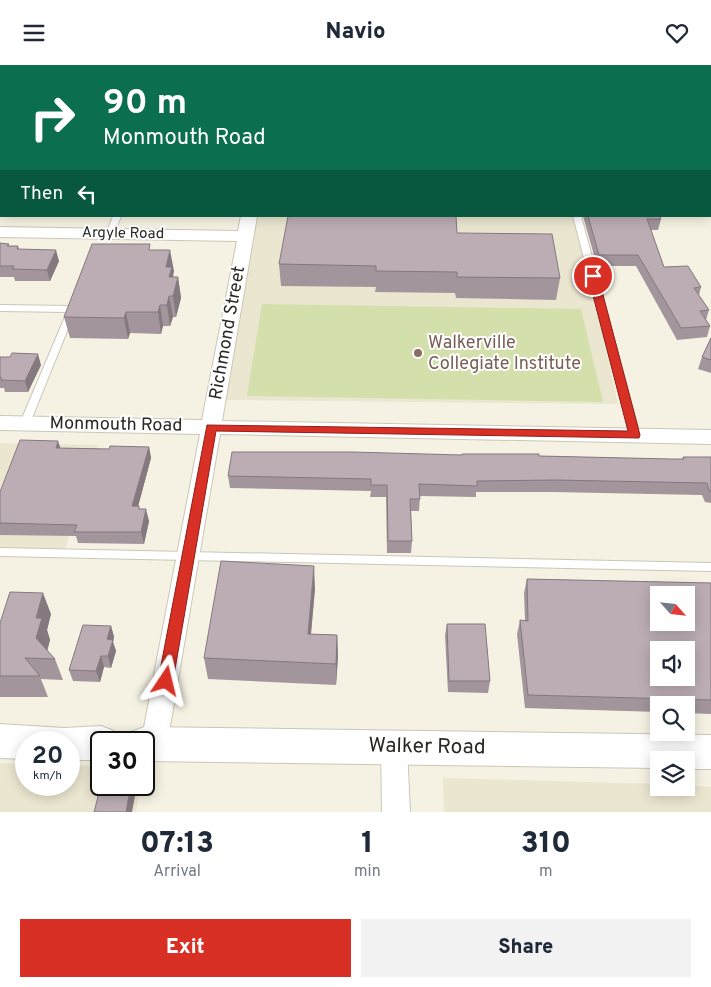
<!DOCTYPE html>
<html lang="en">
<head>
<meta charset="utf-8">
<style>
  body { margin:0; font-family:Overpass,sans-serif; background:#f2f2f3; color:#1f2937; height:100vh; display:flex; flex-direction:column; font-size:19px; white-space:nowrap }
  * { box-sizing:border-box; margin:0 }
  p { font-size:16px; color:#747a83 }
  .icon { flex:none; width:28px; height:28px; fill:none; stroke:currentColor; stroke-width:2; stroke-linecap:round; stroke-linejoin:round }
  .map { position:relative; height:747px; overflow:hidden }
  .panel { display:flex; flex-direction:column; background:#fff; flex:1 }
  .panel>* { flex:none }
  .hud { position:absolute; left:0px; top:0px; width:711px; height:152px; box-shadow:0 2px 12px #0003; background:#0b6e4f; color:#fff; overflow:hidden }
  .needle { width:32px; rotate:117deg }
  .controls { position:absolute; left:650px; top:521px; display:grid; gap:10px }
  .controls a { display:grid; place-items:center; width:45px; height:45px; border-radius:0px; background:#fff; box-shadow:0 2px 12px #0003; font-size:25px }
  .speed { position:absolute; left:15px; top:666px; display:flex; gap:10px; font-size:25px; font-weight:700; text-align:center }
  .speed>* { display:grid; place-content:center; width:65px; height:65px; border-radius:50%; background:#fff; box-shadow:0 2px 12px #0003; line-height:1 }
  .speed small { font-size:12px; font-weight:400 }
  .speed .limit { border:2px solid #111; border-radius:8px; background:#fff; color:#111 }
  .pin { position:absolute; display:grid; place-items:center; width:42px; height:42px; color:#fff; margin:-21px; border:2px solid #fff; border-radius:50%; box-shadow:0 1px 5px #0007 }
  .me { position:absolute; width:55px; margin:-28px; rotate:10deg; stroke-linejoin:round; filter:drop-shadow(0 0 4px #0008) }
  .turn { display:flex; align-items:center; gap:18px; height:105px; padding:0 20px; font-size:22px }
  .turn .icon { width:65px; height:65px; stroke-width:2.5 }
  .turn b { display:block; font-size:35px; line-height:42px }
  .then { display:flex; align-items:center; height:48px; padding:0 20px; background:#0003; gap:10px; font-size:19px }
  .eta { display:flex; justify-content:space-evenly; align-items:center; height:85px; text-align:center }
  .eta b { font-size:30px; font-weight:800; line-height:35px }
  .primary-button { display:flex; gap:10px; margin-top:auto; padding:10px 20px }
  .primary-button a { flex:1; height:58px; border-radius:0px; background:#d93025; color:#fff; font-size:20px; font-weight:800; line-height:58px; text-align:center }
  .primary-button a+a { background:#f2f2f3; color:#1f2937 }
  header { display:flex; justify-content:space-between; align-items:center; height:65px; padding:0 20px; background:#fff; font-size:22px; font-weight:800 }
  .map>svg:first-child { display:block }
</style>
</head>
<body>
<header><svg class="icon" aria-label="menu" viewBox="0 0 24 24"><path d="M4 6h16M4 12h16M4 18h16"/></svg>Navio<svg class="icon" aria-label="heart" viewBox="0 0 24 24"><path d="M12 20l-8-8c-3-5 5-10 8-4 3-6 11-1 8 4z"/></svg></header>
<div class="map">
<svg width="711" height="747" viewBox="0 0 711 747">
  <rect width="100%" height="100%" fill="#f6f2e3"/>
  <g fill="#ebe6d0">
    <path d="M256 151H577L618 339 220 335Z"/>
    <path d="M0 378 98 380 64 488 0 486Z"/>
    <path d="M0 698 26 699V720H69V700L101 701V720H141L136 747H0Z"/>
    <path d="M443 713 659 719V722H686V720L711 722V747H444Z"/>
  </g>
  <g fill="#d3e0ab">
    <path d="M290 0H711V52L710 1Z"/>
    <path d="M262 239 581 244 603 337 247 331Z"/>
  </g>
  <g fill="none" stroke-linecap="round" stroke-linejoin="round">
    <g stroke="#cac7b8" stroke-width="2">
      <g id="service">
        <rect x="0" y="101" width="1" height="4"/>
        <path d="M113 151H121L114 169 110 171 106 169Z"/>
        <path d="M573 151H581L640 370 635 373 630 370Z"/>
        <path d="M0 240 72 241 76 244 30 358 25 361 20 358 67 247 0 246Z"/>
        <path d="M0 483 711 498V506L0 491Z"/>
      </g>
    </g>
    <g stroke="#cac7b8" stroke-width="2">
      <g id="minor">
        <rect x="270" y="0" width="12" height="1"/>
        <rect x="0" y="47" width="1" height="8"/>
        <rect x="710" y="56" width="1" height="8"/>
        <path d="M710 131H711V142L710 141Z"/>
        <path d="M241 151H257L222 356 711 365V379L220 369 167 679 163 688 154 691 145 688 144 678H141L200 369 0 365V351L202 355 237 176 0 172V162L238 166Z"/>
        <path d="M394 670 403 673 407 682 410 747H382L381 682 385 673Z"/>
      </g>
    </g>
    <g stroke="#cac7b8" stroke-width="2">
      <g id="secondary">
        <path d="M0 659 64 663 101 661 114 666 119 678H101V695H69V678H26V694L0 693Z"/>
        <path d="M144 662 711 670V704H686V695H659V703L144 696V678H126L131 667Z"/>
      </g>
    </g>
    <use href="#service" fill="#fff" fill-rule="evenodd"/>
    <use href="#minor" fill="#fff" fill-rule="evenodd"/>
    <use href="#secondary" fill="#fff" fill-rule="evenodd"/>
  </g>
  <g fill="#a2959c">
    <path d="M0 0H153V1H1V29H0Z"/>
    <rect x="0" y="113" width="1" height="30"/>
    <path d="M583 151H659L661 154 658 165H651L664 202 701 222 699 230 709 245 706 255 710 261 707 272 677 275 636 201H597Z"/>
    <path d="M457 168 560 213 556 235 456 233 455 228 375 227 376 222 281 221 279 199Z"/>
    <path d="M0 178 9 179V181H18L19 184 59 196 50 216H15L14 212H0Z"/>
    <path d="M151 185 174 206 173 212H178L181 233 176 252H173L170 261H163L161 269 130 268 128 274 70 273 64 252Z"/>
    <path d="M711 273V308L698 304 702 292Z"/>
    <path d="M0 292 41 300 28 327H5L4 323H0Z"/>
    <path d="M149 382 151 393 138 441 149 456 144 479 78 478 76 471 0 470V427L61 383 109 384Z"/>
    <path d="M462 390 539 391 671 394H682L683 392H711V438L705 437 702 430 553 427H476V432L420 431 419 446H411L412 476 411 488H387L386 432H370L371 426 230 423 228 411Z"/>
    <path d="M527 514 711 518V649L686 648V640H659V647L525 643 517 569 520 555H525L524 528Z"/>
    <path d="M315 523 311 569 337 570 338 591 336 620 208 614 204 593Z"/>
    <path d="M51 549 47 565 50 575 47 586 55 594 63 615 41 614 48 632H0V558Z"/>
    <path d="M447 559 490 616 488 628 448 627 445 570Z"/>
    <path d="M111 561 114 572 113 577 116 586 111 603 104 602 100 617 73 616 69 605Z"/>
  </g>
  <g fill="#84797f">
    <path d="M56 185 59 196 50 216 47 205Z"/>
    <path d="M170 185 174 206 173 209 175 223 178 212 181 233 176 252 173 231 166 202Z"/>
    <path d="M169 231 173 252 170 261 167 240Z"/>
    <path d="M160 240 163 261 161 269 158 247Z"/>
    <path d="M126 247 130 268 128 274 124 253Z"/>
    <path d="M38 289 41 300 28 327 25 316Z"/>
    <path d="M58 376 62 388 56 383Z"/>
    <path d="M149 382 151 393 135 453 132 441Z"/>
    <path d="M146 444 149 456 144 479 141 467Z"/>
    <path d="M314 501 315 523 309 590 308 569Z"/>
    <path d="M43 528 51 549 47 565 50 575 45 594 36 573V553Z"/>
    <path d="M111 561 114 572 113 577 116 586 111 603 108 591 107 574Z"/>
    <path d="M337 570 338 591 336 620V599Z"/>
    <path d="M101 591 104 602 100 617 96 606Z"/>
    <path d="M131 720H137L132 747H126Z"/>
  </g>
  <g fill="#bcadb5" stroke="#84797f" fill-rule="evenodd">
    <path d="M0 0H148L147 1H1V20H0Z"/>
    <rect x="0" y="113" width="1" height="19"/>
    <path d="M288 151H456L457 168 552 169 560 213 457 212V207L376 206V201L279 199Z"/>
    <path d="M588 151H659L661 154H647L664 202 688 201 701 222 694 223 709 245 700 246 710 261 681 263 638 190H599Z"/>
    <path d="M0 178 9 179 7 181H18L17 184 56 185 47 205 12 204 14 201H0Z"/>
    <path d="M92 179H150L149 185H170L166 202H172L169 212H178L173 231H169L167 240H160L158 247H126L124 253 64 252Z"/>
    <path d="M711 273V295L702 292Z"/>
    <path d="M12 288 38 289 25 316 1 315V312H0V292H10Z"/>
    <path d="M20 375 58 376 56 383 109 384 110 381 149 382 132 441H139V444H146L141 467H74L77 460 0 458V427Z"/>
    <path d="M232 387H352L462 390V389H539V391L671 394H684L683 392H711V426H709L707 418 555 415 477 416V421L419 419 420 434H410L412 476H388L387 420H371V414L228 411Z"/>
    <path d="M221 496 314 501 308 569 337 570 336 599 204 593Z"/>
    <path d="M527 514 711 518V635L528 630 520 555 528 556ZM659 530H686V558H659ZM659 585H686V612H659Z"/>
    <path d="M10 527 43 528 36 553H42L36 573 55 594 25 593 40 611H0V558Z"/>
    <path d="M447 559H485L490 616H449Z"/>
    <path d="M83 560 111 561 107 574 113 575 108 591H101L96 606 69 605Z"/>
    <path d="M101 699V720H131L126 747H94L98 732 95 726Z"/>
  </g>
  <path fill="#d93025" stroke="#8d1f18" d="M593 208 598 211 640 370 639 373 216 366 173 616 171 621 166 622 160 621 158 616 207 360 628 366 588 211Z"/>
  <circle fill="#8d6e63" stroke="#fff" stroke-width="2" cx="418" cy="288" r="5"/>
  <g text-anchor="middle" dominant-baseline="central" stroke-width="4" stroke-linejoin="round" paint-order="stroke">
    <g font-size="15" fill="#292822" stroke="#fff">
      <text transform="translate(123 169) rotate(1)">Argyle Road</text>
    </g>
    <g font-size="18" fill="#292822" stroke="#fff">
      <text transform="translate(228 268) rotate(-80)">Richmond Street</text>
      <text transform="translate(116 360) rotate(1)">Monmouth Road</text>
    </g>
    <g font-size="18" fill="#785e54" stroke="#fff" text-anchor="start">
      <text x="428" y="278">Walkerville<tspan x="428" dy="21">Collegiate Institute</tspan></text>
    </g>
    <g font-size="21" fill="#292822" stroke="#fff">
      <text transform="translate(427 682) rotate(1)">Walker Road</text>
    </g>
  </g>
</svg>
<div class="controls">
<a><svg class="needle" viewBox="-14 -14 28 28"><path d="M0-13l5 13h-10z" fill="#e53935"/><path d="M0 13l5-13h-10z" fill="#747a83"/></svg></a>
<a><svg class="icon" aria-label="sound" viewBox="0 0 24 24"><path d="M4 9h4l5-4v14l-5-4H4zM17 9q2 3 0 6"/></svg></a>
<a><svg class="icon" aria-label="search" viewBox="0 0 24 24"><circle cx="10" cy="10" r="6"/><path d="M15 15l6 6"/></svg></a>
<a><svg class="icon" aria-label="layers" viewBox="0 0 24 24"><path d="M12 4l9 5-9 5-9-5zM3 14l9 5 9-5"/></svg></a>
</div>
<div class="speed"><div>20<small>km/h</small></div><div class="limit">30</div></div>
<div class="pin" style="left:593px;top:211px;background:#d93025"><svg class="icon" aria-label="arrive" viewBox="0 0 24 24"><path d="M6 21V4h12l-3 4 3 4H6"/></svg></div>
<svg class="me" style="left:166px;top:616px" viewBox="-20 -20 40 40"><path d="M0-17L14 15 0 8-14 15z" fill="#d93025" stroke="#fff" stroke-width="4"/></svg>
<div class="hud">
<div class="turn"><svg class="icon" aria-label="right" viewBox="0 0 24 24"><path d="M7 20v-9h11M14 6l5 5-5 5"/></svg><div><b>90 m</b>Monmouth Road</div></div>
<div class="then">Then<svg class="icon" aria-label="left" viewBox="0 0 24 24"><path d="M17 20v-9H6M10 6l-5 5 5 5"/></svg></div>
</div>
</div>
<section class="panel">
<div class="eta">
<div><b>07:13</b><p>Arrival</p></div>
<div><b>1</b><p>min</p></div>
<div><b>310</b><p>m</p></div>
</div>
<div class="primary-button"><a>Exit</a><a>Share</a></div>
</section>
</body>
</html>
